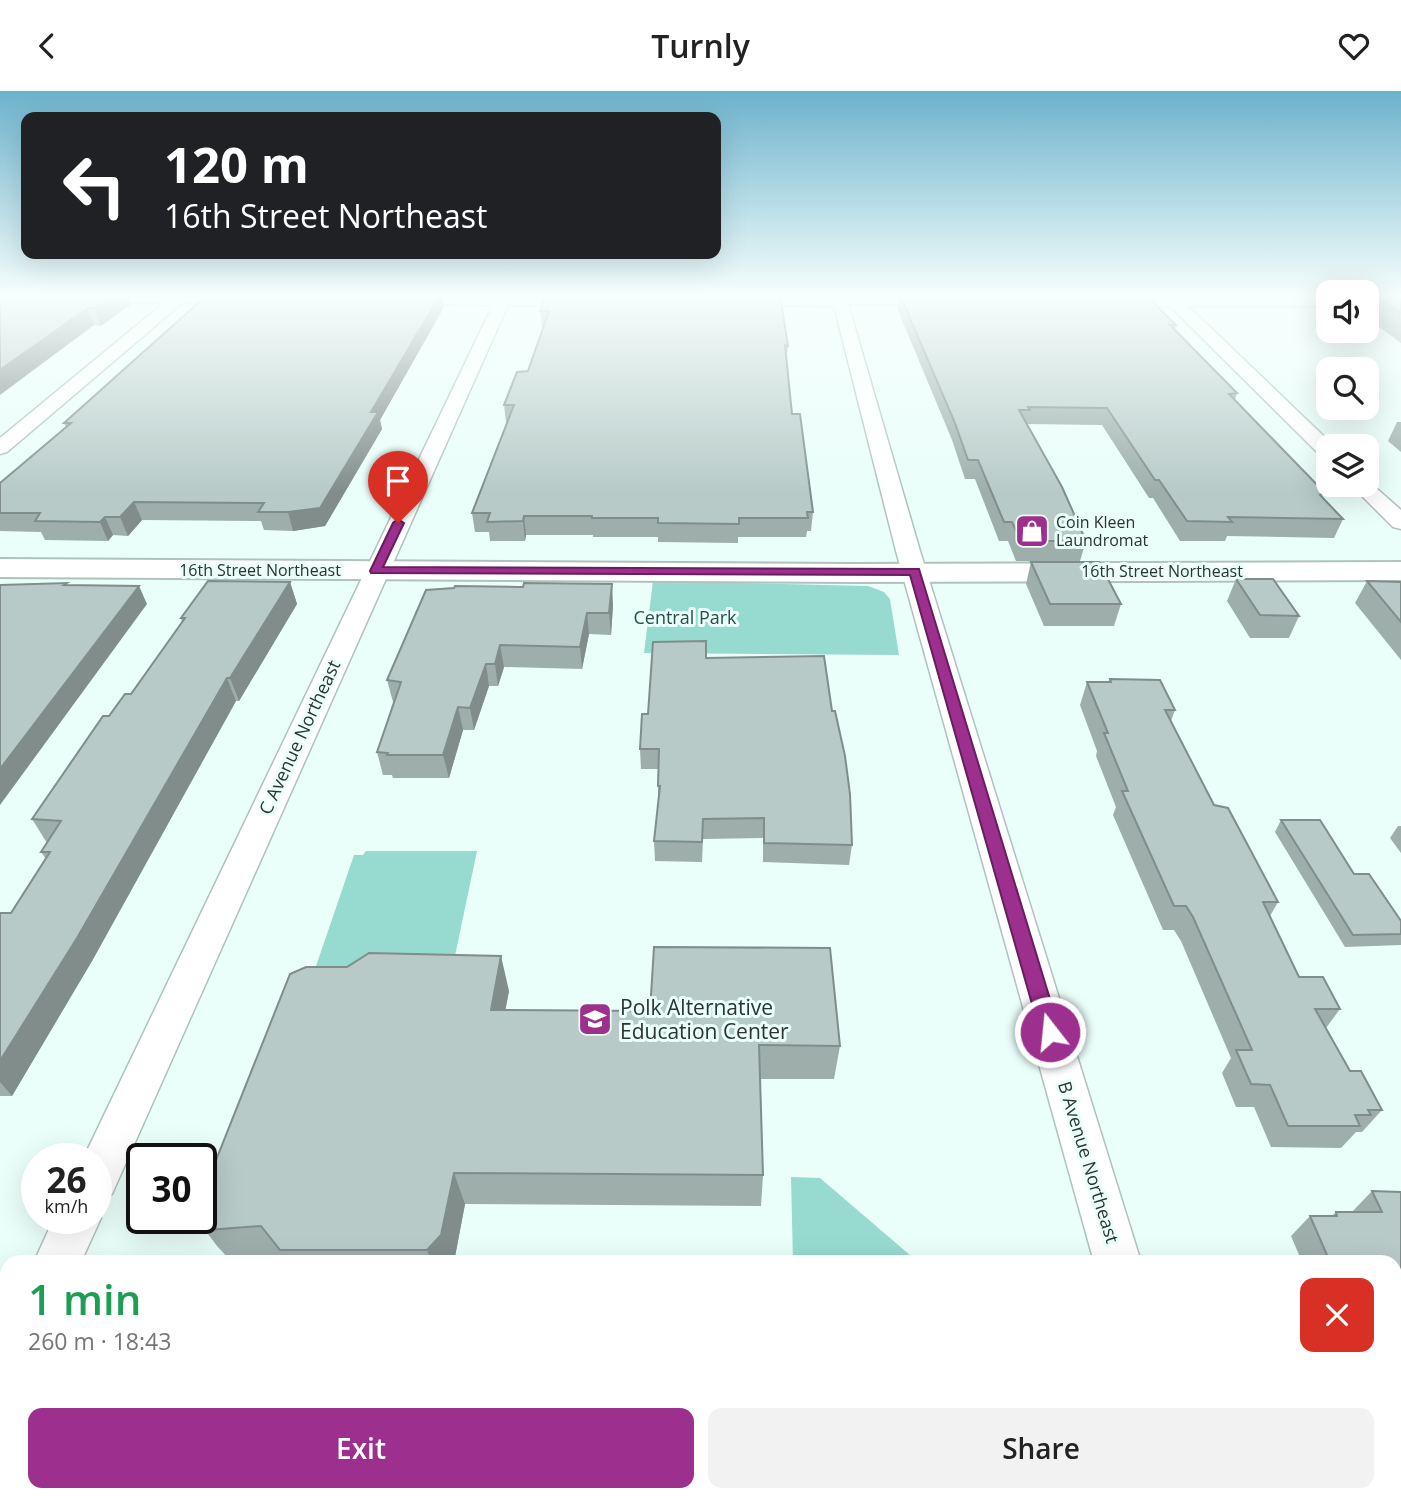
<!DOCTYPE html>
<html lang="en">
<head>
<meta charset="utf-8">
<style>
  body { margin:0; font-family:"Open Sans",sans-serif; background:#f2f2f2; color:#222; height:100vh; display:flex; flex-direction:column; font-size:26px; white-space:nowrap }
  * { box-sizing:border-box; margin:0 }
  p { font-size:23px; color:#767676 }
  .icon { flex:none; width:38px; height:38px; fill:none; stroke:currentColor; stroke-width:2; stroke-linecap:round; stroke-linejoin:round }
  .map { position:relative; flex:1; overflow:hidden }
  .details { position:absolute; left:0px; top:1164px; width:1402px; height:247px; display:flex; flex-direction:column; background:#fff; border-radius:21px 21px 0 0; box-shadow:0 7px 28px #0002 }
  .details>* { flex:none }
  .hud { position:absolute; left:21px; top:21px; width:700px; height:147px; border-radius:14px; box-shadow:0 7px 28px #0002; background:#202124; color:#fff; overflow:hidden }
  .buttons { position:absolute; left:1316px; top:189px; display:grid; gap:14px }
  .buttons a { display:grid; place-items:center; width:63px; height:63px; border-radius:14px; background:#fff; box-shadow:0 7px 28px #0002; font-size:35px }
  .speed { position:absolute; left:21px; top:1052px; display:flex; gap:14px; font-size:35px; font-weight:700; text-align:center }
  .speed>* { display:grid; place-content:center; width:91px; height:91px; border-radius:50%; background:#fff; box-shadow:0 7px 28px #0002; line-height:1 }
  .speed small { font-size:18px; font-weight:400 }
  .speed .limit { border:4px solid #111; border-radius:10px; background:#fff; color:#111 }
  .pin { position:absolute; display:grid; place-items:center; width:60px; height:60px; color:#fff; margin:-72px -30px; border-radius:50% 50% 50% 0; rotate:-45deg; box-shadow:0 0 7px #0007 }
  .pin .icon { rotate:45deg }
  .me { position:absolute; width:77px; margin:-38px; rotate:344deg; stroke-linejoin:round; filter:drop-shadow(0 0 5px #0008) }
  .turn { display:flex; align-items:center; gap:24px; height:147px; padding:0 28px; font-size:32px }
  .turn .icon { width:91px; height:91px; stroke-width:2.5 }
  .turn b { display:block; font-size:49px; line-height:60px }
  .round { display:grid; place-items:center; flex:none; width:74px; height:74px; border-radius:14px; background:#f2f2f2 }
  .headline { display:flex; align-items:center; justify-content:space-between; height:119px; padding:0 28px }
  h1 { font-size:42px; font-weight:600; line-height:52px; color:#1e9e55 }
  .primary-button { display:flex; gap:14px; margin-top:auto; padding:14px 28px }
  .primary-button a { flex:1; height:80px; border-radius:14px; background:#9d2f8e; color:#fff; font-size:28px; font-weight:600; line-height:80px; text-align:center }
  .primary-button a+a { background:#f2f2f2; color:#222 }
  header { display:flex; justify-content:space-between; align-items:center; height:91px; padding:0 28px; background:#fff; font-size:32px; font-weight:600 }
  .map>svg:first-child { display:block }
</style>
</head>
<body>
<header><svg class="icon" aria-label="back" viewBox="0 0 24 24"><path d="M15 5l-7 7 7 7"/></svg>Turnly<svg class="icon" aria-label="heart" viewBox="0 0 24 24"><path d="M12 20l-8-8c-3-5 5-10 8-4 3-6 11-1 8 4z"/></svg></header>
<div class="map">
<svg width="1401" height="1410" viewBox="0 0 1401 1410">
  <rect width="100%" height="100%" fill="#eafefa"/>
  <g fill="#97dbd0">
    <path d="M653 490 868 495 884 501 890 508 899 564 644 562Z"/>
    <path d="M366 760H477L451 884 314 881 354 764H363Z"/>
    <path d="M791 1086 820 1087 918 1171H793Z"/>
    <path d="M144 1404H980L981 1410H142Z"/>
  </g>
  <g fill="none" stroke-linecap="round" stroke-linejoin="round">
    <g stroke="#afc2be" stroke-width="3">
      <g id="street">
        <path d="M0 204H251L254 208 247 212H182L7 361 0 363V347L164 212 0 211Z"/>
        <path d="M512 204 586 206 593 210 586 214H508L112 1103 96 1109V1068H83L493 214 400 213 393 209 400 205Z"/>
        <path d="M831 204 942 205 949 209 942 213H848L920 460 1141 1171H1094L896 460 834 215 740 214 733 210 740 206Z"/>
        <path d="M1161 204 1328 207V215H1188L1334 355H1328V367L1321 365 1170 215 1109 214 1102 210 1109 206Z"/>
        <path d="M1367 389 1401 419V438L1393 436 1351 394H1367Z"/>
        <path d="M96 1116 101 1127 81 1171H34L54 1127H96Z"/>
        <path d="M7 1253V1315L0 1318V1256Z"/>
        <path d="M1161 1404H1215L1218 1410H1162Z"/>
      </g>
    </g>
    <g stroke="#afc2be" stroke-width="4">
      <path id="secondary" d="M0 468 854 473 1401 471V489L854 491 0 486Z"/>
    </g>
    <use href="#street" fill="#fff" fill-rule="evenodd"/>
    <use href="#secondary" fill="#fff" fill-rule="evenodd"/>
  </g>
  <g fill="#9daeab">
    <path d="M0 204 130 214 101 235 94 234Z"/>
    <path d="M207 204H442L444 216 380 329 382 338 325 435 293 440 264 439 261 430 142 429 128 445 113 444 108 450 45 449 41 441 0 440V392L66 336 64 332Z"/>
    <path d="M546 204 788 255 786 270 792 323 813 421 811 440H807L806 446H738V452L658 451V446H593V444H526L525 450H490L489 441H475L472 422 508 331H506L504 314 528 280 543 236H542L540 220Z"/>
    <path d="M898 204H1146L1176 234 1175 239 1237 302 1235 309 1343 428 1334 447 1227 445 1225 450H1180L1153 407H1149L1102 334 1027 333 1086 450 1080 470H1016L1008 450H999L975 388H965L952 349 897 217Z"/>
    <path d="M1367 204H1401V252L1367 227Z"/>
    <path d="M1397 331H1401V361L1388 350Z"/>
    <path d="M1031 471 1121 513 1114 535H1044L1026 493Z"/>
    <path d="M1236 488 1299 525 1289 547H1250L1227 510Z"/>
    <path d="M1367 490 1401 491V569L1355 512Z"/>
    <path d="M290 491 297 513 239 610H236L92 870 12 1005H0V822H11L46 768 41 761 47 752 32 728 109 625 131 603 182 531 181 527Z"/>
    <path d="M613 514 611 544 589 543 582 578 504 576 498 595H489L474 639H463L449 687H393L392 684H383L377 661 394 611H393L387 589Z"/>
    <path d="M706 567 852 754 849 774 763 771V747L703 748 702 771 655 770 654 750 658 711V678H641L640 658 648 623Z"/>
    <path d="M1110 588 1175 619 1171 630 1214 714 1278 811 1270 825 1299 886 1340 918 1326 937 1350 980 1382 1019 1362 1041H1356L1341 1057 1271 1056 1254 1016H1236L1222 982 1231 967 1181 850 1174 839H1163L1113 724 1116 716 1096 665 1097 660 1080 614 1087 591H1108Z"/>
    <path d="M1281 729 1354 783 1401 830V854L1345 856 1275 741Z"/>
    <path d="M1398 735H1401V762L1390 747Z"/>
    <path d="M509 900 505 919 840 955 834 988H760L763 1084 761 1115 465 1113 454 1171H286L281 1165 230 1169 217 1155 196 1127Z"/>
    <path d="M1372 1100 1401 1101V1220L1395 1215V1171H1302L1291 1145 1310 1125H1332L1336 1121H1352Z"/>
    <path d="M1401 1285V1364L1395 1349V1290Z"/>
  </g>
  <g fill="#808d8b">
    <path d="M114 204H127L130 214 101 235 95 217Z"/>
    <path d="M440 204H442L444 216 380 329 382 338 325 435 293 440 288 421 371 321Z"/>
    <path d="M88 217 94 234 0 304V279Z"/>
    <path d="M134 411 142 429 128 445 120 426Z"/>
    <path d="M524 425 526 444 525 450 523 430Z"/>
    <path d="M105 426 113 444 108 450 100 431Z"/>
    <path d="M290 491 297 513 239 610 230 587Z"/>
    <path d="M612 493 613 514 611 544 609 522Z"/>
    <path d="M139 495 147 513 0 714V678Z"/>
    <path d="M587 522 589 543 582 578 580 556Z"/>
    <path d="M500 554 504 576 498 595 495 573Z"/>
    <path d="M486 573 489 595 474 639 470 617Z"/>
    <path d="M227 587 236 610 92 870 12 1005 0 991V970Z"/>
    <path d="M458 616 463 639 449 687 443 664Z"/>
    <path d="M501 865 509 900 499 953 491 919Z"/>
    <path d="M454 1082 465 1113 454 1171H432L427 1159Z"/>
  </g>
  <g fill="#b7cac7" stroke="#808d8b" stroke-width="2">
    <path d="M0 204H114L95 217H88L0 279Z"/>
    <path d="M207 204H440L371 321H378L320 417 288 421H258L264 412 134 411 120 426H105L100 431 35 430 40 422H0V392L71 332H64Z"/>
    <path d="M546 204H780L788 255 785 254 792 323H800L813 421H807L808 427H739V433L658 432V427H592V425H524L523 430 487 431 490 422H472L514 314H504L517 281 528 280 549 220H540Z"/>
    <path d="M900 204H1146L1176 234H1170L1237 302 1229 303 1325 402 1320 404 1343 428 1228 426 1232 431 1187 430 1159 389H1155L1107 317 1028 316 1030 319H1019L1062 396 1086 450H1021L1012 431H1004L978 369H968L955 332Z"/>
    <path d="M1375 204H1401V222Z"/>
    <path d="M1031 471H1099L1121 513H1050Z"/>
    <path d="M1236 488H1273L1299 525 1260 524Z"/>
    <path d="M208 490 290 491 230 587H227L77 847 0 970V822H11L50 761H41L61 730 32 728 103 625H109L125 603H131L185 527H181Z"/>
    <path d="M1367 490 1401 491V531Z"/>
    <path d="M67 492 64 494 139 495 0 678V494Z"/>
    <path d="M524 492 612 493 609 522H587L580 556 500 554 495 573H486L470 617 458 616 443 664H387L388 662 377 661 401 591 387 589 426 499 454 497 455 495 518 496H523Z"/>
    <path d="M706 550V567L824 565 832 620H835L845 665 850 703 852 754 764 752V727L703 728 702 751 654 750 660 695H658L659 658H640L642 623H648L653 551Z"/>
    <path d="M1110 588 1160 589 1175 619H1165L1214 714 1228 717 1278 811H1263L1299 886H1323L1340 918H1315L1350 980H1361L1382 1019H1368L1371 1024H1355L1360 1035H1288L1270 994 1251 993 1236 959H1252L1193 826 1186 815H1174L1122 700H1128L1104 642H1108L1087 591H1111Z"/>
    <path d="M1281 729H1320L1354 783H1369L1401 830V843L1353 844Z"/>
    <path d="M654 856 830 857 840 955 759 954 763 1084 454 1082 441 1144 427 1159H280L261 1135 207 1139 196 1127H201V1107L290 883 306 876H347L369 862 501 865 491 919 650 920Z"/>
    <path d="M1372 1100 1401 1101V1192H1395V1171H1330L1310 1125H1337L1336 1121H1382Z"/>
  </g>
  <linearGradient id="sky" x2="0" y2="1"><stop stop-color="#6cb2cc"/><stop offset="0.51" stop-color="#f6fffd"/><stop offset="1" stop-color="#f6fffd" stop-opacity="0"/></linearGradient>
  <rect width="1401" height="402" fill="url(#sky)"/>
  <path fill="#9d2f8e" stroke="#661f5c" stroke-width="2" d="M398 428 404 432 383 476 919 478 1060 941 1057 947 1050 949 1043 947 1040 941 910 484 371 482 370 480 393 432Z"/>
  <defs>
    <g id="shop-square" transform="scale(1.75)"><rect x="-9" y="-9" width="18" height="18" rx="4" fill="#9d2f8e" stroke="#eafefa"/><path d="M-5-2.5h2.3a2.7 3.5 0 0 1 5.4 0H5L5.5 6h-11ZM-1.5-2.5h3a1.5 2.3 0 0 0-3 0Z" fill="#fff"/></g>
    <g id="school-square" transform="scale(1.75)"><rect x="-9" y="-9" width="18" height="18" rx="4" fill="#9d2f8e" stroke="#eafefa"/><path d="M0-5L7-2L0 1L-7-2ZM-4 1L0 2.5L4 1V4Q0 6-4 4Z" fill="#fff"/></g>
  </defs>
  <g fill-rule="evenodd">
    <use href="#shop-square" x="1032" y="440"/>
    <use href="#school-square" x="595" y="928"/>
  </g>
  <g text-anchor="middle" dominant-baseline="central" stroke-width="6" stroke-linejoin="round" paint-order="stroke">
    <g font-size="16" fill="#2c3332" stroke="#eafefa" text-anchor="start">
      <text x="1056" y="431">Coin Kleen<tspan x="1056" dy="18">Laundromat</tspan></text>
    </g>
    <g font-size="16" fill="#2c3332" stroke="#eafefa">
      <text x="260" y="479">16th Street Northeast</text>
      <text x="1162" y="480">16th Street Northeast</text>
    </g>
    <g font-size="18" fill="#244f49" stroke="#eafefa">
      <text x="685" y="526">Central Park</text>
    </g>
    <g font-size="18" fill="#2c3332" stroke="#eafefa">
      <text transform="translate(299 646) rotate(-65)">C Avenue Northeast</text>
      <text transform="translate(1089 1071) rotate(73)">B Avenue Northeast</text>
    </g>
    <g font-size="21" fill="#2c3332" stroke="#eafefa" text-anchor="start">
      <text x="620" y="916">Polk Alternative<tspan x="620" dy="24">Education Center</tspan></text>
    </g>
  </g>
</svg>
<div class="buttons">
<a><svg class="icon" aria-label="sound" viewBox="0 0 24 24"><path d="M4 9h4l5-4v14l-5-4H4zM17 9q2 3 0 6"/></svg></a>
<a><svg class="icon" aria-label="search" viewBox="0 0 24 24"><circle cx="10" cy="10" r="6"/><path d="M15 15l6 6"/></svg></a>
<a><svg class="icon" aria-label="layers" viewBox="0 0 24 24"><path d="M12 4l9 5-9 5-9-5zM3 14l9 5 9-5"/></svg></a>
</div>
<div class="speed"><div>26<small>km/h</small></div><div class="limit">30</div></div>
<div class="pin" style="left:398px;top:432px;background:#d93025"><svg class="icon" aria-label="arrive" viewBox="0 0 24 24"><path d="M6 21V4h12l-3 4 3 4H6"/></svg></div>
<svg class="me" style="left:1050px;top:941px" viewBox="-20 -20 40 40"><circle r="17" fill="#9d2f8e" stroke="#fff" stroke-width="3"/><path d="M0-11L8 9 0 5-8 9z" fill="#fff"/></svg>
<div class="hud">
<div class="turn"><svg class="icon" aria-label="left" viewBox="0 0 24 24"><path d="M17 20v-9H6M10 6l-5 5 5 5"/></svg><div><b>120 m</b>16th Street Northeast</div></div>
</div>
<section class="details">
<div class="headline"><div><h1>1 min</h1><p>260 m · 18:43</p></div><a class="round" style="background:#d93025;color:#fff"><svg class="icon" aria-label="close" viewBox="0 0 24 24"><path d="M6 6l12 12M18 6L6 18"/></svg></a></div>
<div class="primary-button"><a>Exit</a><a>Share</a></div>
</section>
</div>
</body>
</html>
